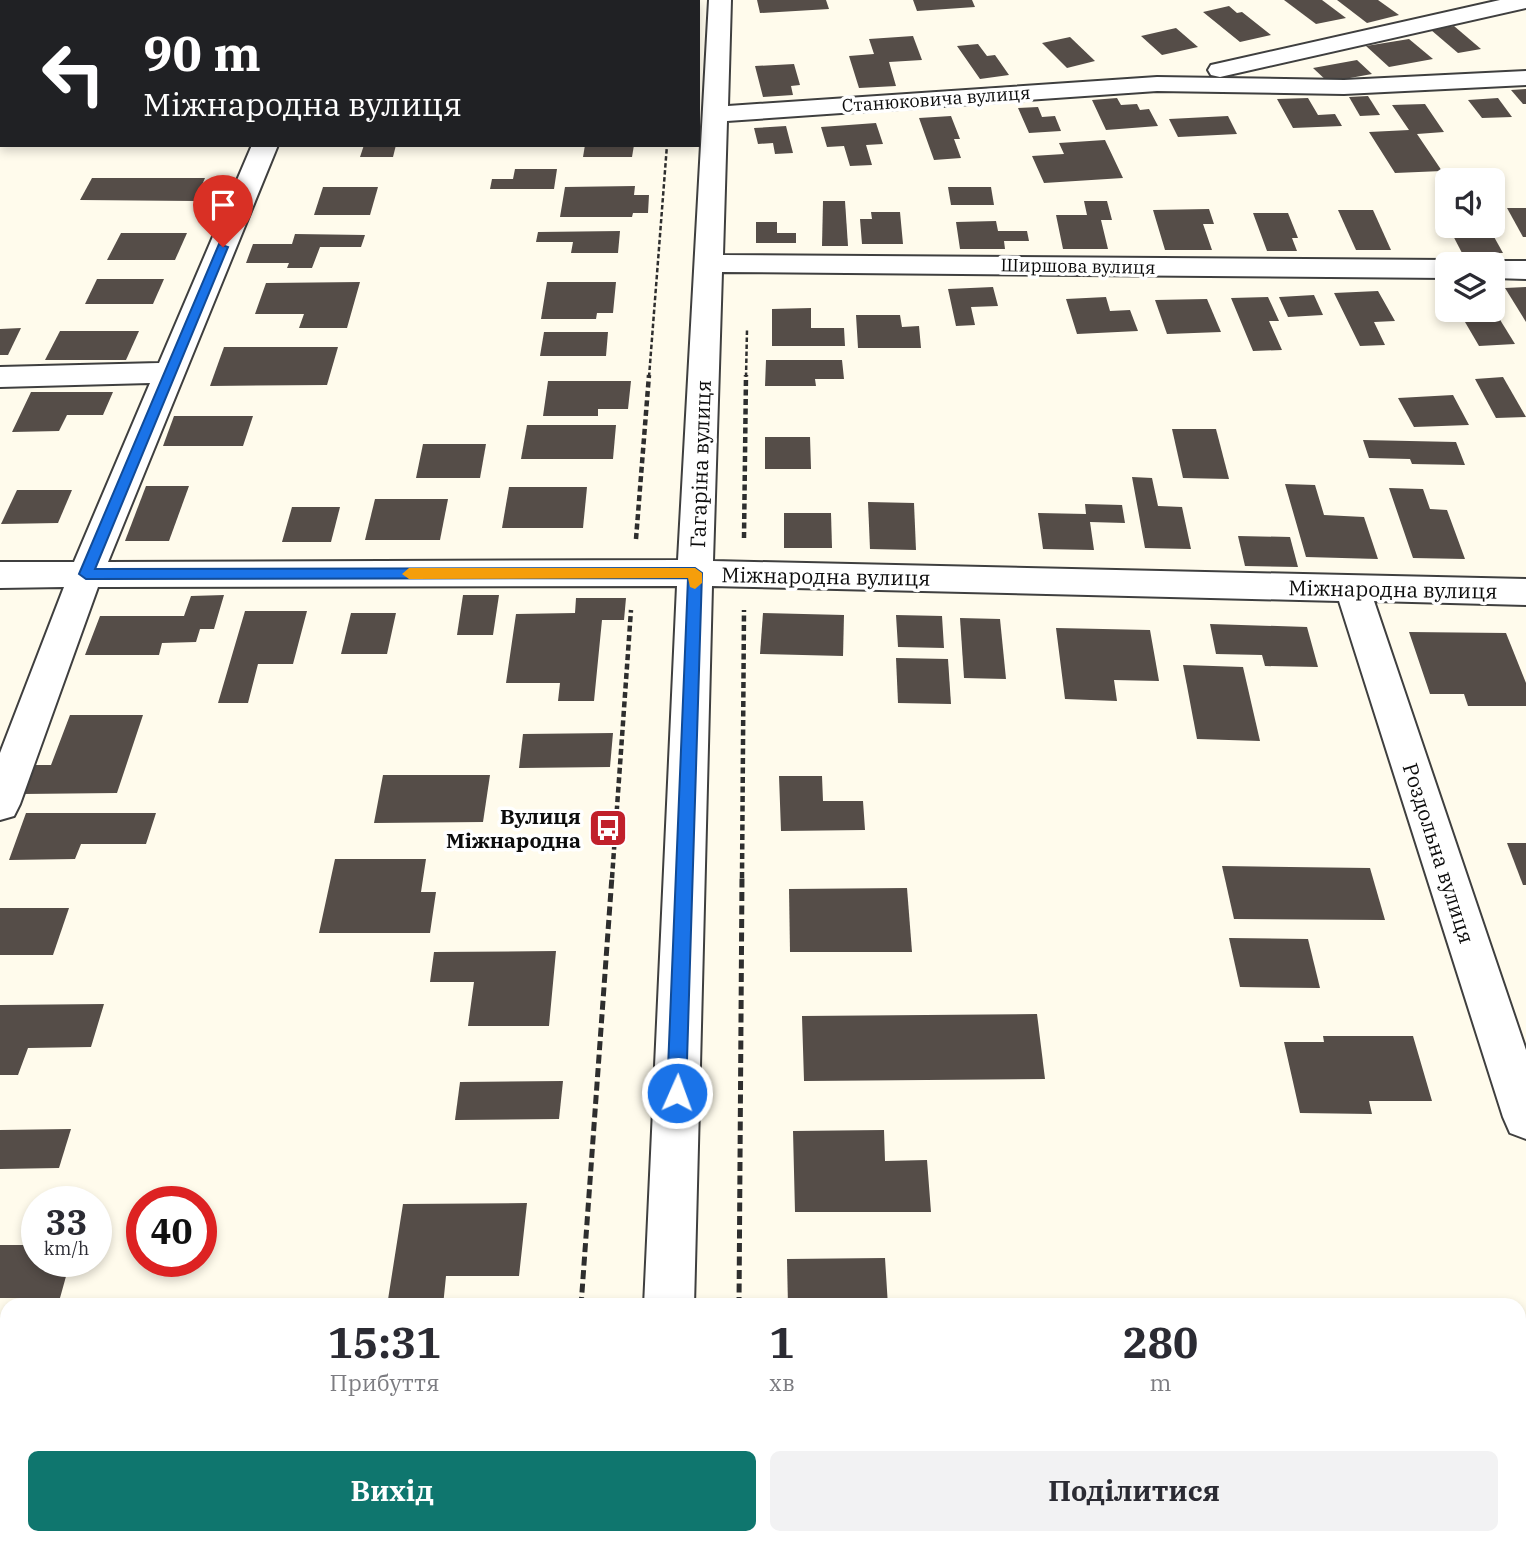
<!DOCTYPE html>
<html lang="uk">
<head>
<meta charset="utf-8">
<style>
  body { margin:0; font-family:"IBM Plex Serif",serif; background:#f2f2f3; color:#2b2b33; height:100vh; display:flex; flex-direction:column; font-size:26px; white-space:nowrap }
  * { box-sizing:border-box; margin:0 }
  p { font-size:23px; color:#7c7c81 }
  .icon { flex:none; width:38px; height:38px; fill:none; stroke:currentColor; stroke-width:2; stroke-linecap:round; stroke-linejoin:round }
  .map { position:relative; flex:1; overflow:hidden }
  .drawer { position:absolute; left:0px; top:1298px; width:1526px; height:247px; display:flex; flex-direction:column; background:#fff; border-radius:21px 21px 0 0; box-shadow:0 4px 10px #0003 }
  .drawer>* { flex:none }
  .banner { position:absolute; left:0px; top:0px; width:700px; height:147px; box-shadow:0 4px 10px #0003; background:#202124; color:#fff; overflow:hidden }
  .controls { position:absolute; left:1435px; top:168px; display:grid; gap:14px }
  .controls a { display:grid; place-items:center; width:70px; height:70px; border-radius:10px; background:#fff; box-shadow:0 4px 10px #0003; font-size:35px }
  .speed { position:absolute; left:21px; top:1186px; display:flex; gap:14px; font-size:35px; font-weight:700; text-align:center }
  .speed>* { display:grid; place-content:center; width:91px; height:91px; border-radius:50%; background:#fff; box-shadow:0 4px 10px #0003; line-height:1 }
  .speed small { font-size:18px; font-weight:400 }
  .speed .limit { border:10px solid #d22; background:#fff; color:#111 }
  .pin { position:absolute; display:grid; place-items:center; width:60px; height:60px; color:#fff; margin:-72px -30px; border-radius:50% 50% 50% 0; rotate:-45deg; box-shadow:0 0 7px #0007 }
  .pin .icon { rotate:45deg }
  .me { position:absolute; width:77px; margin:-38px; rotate:2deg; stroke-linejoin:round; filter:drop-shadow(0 0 5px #0008) }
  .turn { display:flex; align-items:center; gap:24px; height:147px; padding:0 28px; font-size:32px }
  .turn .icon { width:91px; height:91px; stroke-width:2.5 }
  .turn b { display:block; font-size:49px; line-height:60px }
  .eta { display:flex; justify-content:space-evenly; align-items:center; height:119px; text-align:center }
  .eta b { font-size:42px; font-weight:700; line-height:49px }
  .primary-button { display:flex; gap:14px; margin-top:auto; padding:14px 28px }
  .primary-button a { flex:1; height:80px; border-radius:10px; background:#0f766e; color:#fff; font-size:28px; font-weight:700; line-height:80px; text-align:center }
  .primary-button a+a { background:#f2f2f3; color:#2b2b33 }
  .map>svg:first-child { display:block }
</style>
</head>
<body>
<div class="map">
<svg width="1526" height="1545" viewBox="0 0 1526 1545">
  <rect width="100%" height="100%" fill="#fffbec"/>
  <g fill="#554d48">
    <path d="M757 0H826L829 9 760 13Z"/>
    <path d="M913 0H972L975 7 917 11Z"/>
    <path d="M1284 0H1322L1346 18 1316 24Z"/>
    <path d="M1337 0H1378L1399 15 1367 23Z"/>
    <path d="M1229 6 1237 13 1242 12 1271 35 1240 42 1203 12Z"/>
    <path d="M1454 26 1481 49 1458 53 1431 30Z"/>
    <path d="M1176 28 1198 47 1162 55 1141 36Z"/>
    <path d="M913 36 922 60 889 62 896 86 859 88 849 56 874 54 869 39Z"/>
    <path d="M1070 37 1095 61 1067 68 1042 43Z"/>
    <path d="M1409 39 1433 59 1389 67 1366 46Z"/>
    <path d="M978 44 987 56 995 55 1009 75 980 79 957 46Z"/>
    <path d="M1357 60 1372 74 1328 82 1313 68Z"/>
    <path d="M794 64 800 85 791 86 793 95 763 97 755 66Z"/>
    <path d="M1526 89V104H1523L1511 90Z"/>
    <path d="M1368 96 1380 115 1360 116 1349 97Z"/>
    <path d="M1117 98 1121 105 1137 104 1140 110 1149 109 1158 126 1106 130 1092 100Z"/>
    <path d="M1308 98 1318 115 1335 114 1342 126 1293 128 1277 99Z"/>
    <path d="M1498 98 1512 117 1482 118 1468 100Z"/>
    <path d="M1425 104 1444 132 1417 134 1442 171 1395 173 1369 132 1409 130 1392 105Z"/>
    <path d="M1038 107 1042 117 1055 116 1061 131 1029 133 1018 108Z"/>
    <path d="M951 116 960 139H954L961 158 934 160 919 118Z"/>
    <path d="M1228 116 1237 134 1178 137 1169 119Z"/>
    <path d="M876 123 883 144 866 145 872 165 850 166 844 146 827 147 821 127Z"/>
    <path d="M786 126 793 153 775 154 773 143 758 144 754 128Z"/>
    <path d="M1105 140 1123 178 1044 183 1032 156 1064 154 1059 143Z"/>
    <path d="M364 145H396L393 157H360Z"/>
    <path d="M585 145H634L632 157H583Z"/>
    <path d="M515 169H557L554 189H490L492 179H513Z"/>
    <path d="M92 178H205L195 201 80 200Z"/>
    <path d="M635 186 634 195H649L648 213H633L632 217H560L565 187Z"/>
    <path d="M323 187H378L370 215H314Z"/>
    <path d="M948 187H991L994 205H951Z"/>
    <path d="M823 201H845L848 246H822Z"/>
    <path d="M1084 201H1107L1112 220H1101L1108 249H1063L1056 215H1087Z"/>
    <path d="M1507 208H1526V237H1523Z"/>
    <path d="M1209 209 1214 224H1203L1212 250H1165L1153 210Z"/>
    <path d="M1338 210H1373L1391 250H1356Z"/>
    <path d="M871 212H900L903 244H862L860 219H872Z"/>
    <path d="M1253 213H1288L1298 238H1292L1297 251H1267Z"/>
    <path d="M996 221 998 231H1027L1029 241H1004L1005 249H960L956 222Z"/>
    <path d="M756 222H777V233H796V243H756Z"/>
    <path d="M1448 226H1488L1503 253H1462Z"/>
    <path d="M620 231 618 253H571L573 242H536L538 232Z"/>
    <path d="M121 233H187L175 260H107Z"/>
    <path d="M295 234 365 235 361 247H320L312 268H287L289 263H246L253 244H292Z"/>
    <path d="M97 279H164L153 304H85Z"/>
    <path d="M360 282 347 328H299L304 314H255L266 283Z"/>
    <path d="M547 282H616L613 313H597L596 319H541Z"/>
    <path d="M993 287 998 306 971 307 975 325 956 326 948 289Z"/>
    <path d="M1526 287V322L1505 288Z"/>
    <path d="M1378 291 1395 321 1374 322 1385 345 1360 346 1334 293Z"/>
    <path d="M1314 295 1323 315 1288 317 1279 297Z"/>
    <path d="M1106 297 1110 311 1130 310 1138 331 1077 334 1066 299Z"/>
    <path d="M1268 297 1279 321H1269L1282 350 1253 351 1231 298Z"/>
    <path d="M1207 299 1221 332 1167 334 1155 300Z"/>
    <path d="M811 308V328H844L845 346H772V309Z"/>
    <path d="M1458 310H1494L1515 344 1479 346Z"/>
    <path d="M856 315H900L902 327 919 326 921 348H858Z"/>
    <path d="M21 328 8 355H0V329Z"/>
    <path d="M60 331H139L126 360H45Z"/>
    <path d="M544 332H608L606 356H540Z"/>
    <path d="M224 347H338L327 385 210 386Z"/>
    <path d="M766 360H842L844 379H815L816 386H765Z"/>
    <path d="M1503 377 1526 417 1496 418 1475 379Z"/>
    <path d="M548 381H631L628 409H598V416H543Z"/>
    <path d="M31 392H113L103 415H67L59 431 12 432Z"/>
    <path d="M1453 395 1469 425 1414 427 1398 398Z"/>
    <path d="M174 416H253L243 446H163Z"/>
    <path d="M527 425H616L613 459H521Z"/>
    <path d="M1172 429H1216L1229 479 1183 478Z"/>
    <path d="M765 437H810L811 469H765Z"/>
    <path d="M1363 440 1456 442 1465 465 1412 464 1410 459 1369 458Z"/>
    <path d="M423 444H486L480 478H416Z"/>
    <path d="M1132 477 1152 478 1158 506 1182 507 1191 549 1145 548Z"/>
    <path d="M1285 484 1315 485 1324 515 1364 517 1378 559 1306 557Z"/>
    <path d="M146 486H189L169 541H125Z"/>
    <path d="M509 487H587L583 528H502Z"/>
    <path d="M1389 488 1423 489 1430 509 1447 510 1465 559 1413 558Z"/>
    <path d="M17 490H72L58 523 1 524Z"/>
    <path d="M375 499H448L440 540H365Z"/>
    <path d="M868 502 914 503 916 550 870 549Z"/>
    <path d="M1085 504 1122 505 1125 523 1090 522 1094 550 1043 549 1038 513 1086 514Z"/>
    <path d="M292 507H340L331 542H282Z"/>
    <path d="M784 513H831L832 548H784Z"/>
    <path d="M1238 536 1290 537 1298 567 1245 566Z"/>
    <path d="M224 595 214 629H200L196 642 162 643 159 655H85L100 616H184L191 596Z"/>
    <path d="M463 595H499L493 635H457Z"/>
    <path d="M576 598H626L624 620H602L594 701H558L560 683H506L516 614 575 613Z"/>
    <path d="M245 611H307L293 664H258L248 703H218Z"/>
    <path d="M351 613H396L387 654H341Z"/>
    <path d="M763 613 844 615 843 656 760 654Z"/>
    <path d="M896 615 942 616 944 648 898 647Z"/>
    <path d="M960 618 1000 619 1006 679 964 678Z"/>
    <path d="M1210 624 1307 627 1318 667 1265 666 1262 655 1216 654Z"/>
    <path d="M1056 628 1150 630 1159 681 1114 680 1117 701 1065 699Z"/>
    <path d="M1409 632 1506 633 1526 683V706H1468L1464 694H1430Z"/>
    <path d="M896 658 948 659 951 704 898 703Z"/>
    <path d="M1183 665 1243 667 1260 741 1197 739Z"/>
    <path d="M70 715H143L117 793 22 794 33 765H51Z"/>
    <path d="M613 733 610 767 519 768 523 734Z"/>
    <path d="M383 775H490L483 822 374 823Z"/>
    <path d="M779 776H822L823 801H863L865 830 781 831Z"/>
    <path d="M26 813H156L146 844H81L75 859 9 860Z"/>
    <path d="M1507 843H1526V885H1523Z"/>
    <path d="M335 859H426L421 892H436L430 933H319Z"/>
    <path d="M1222 866 1370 868 1385 920 1234 919Z"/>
    <path d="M907 888 912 952H790L789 889Z"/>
    <path d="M0 908H69L53 955H0Z"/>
    <path d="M1229 938 1308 939 1320 988 1240 987Z"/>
    <path d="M556 951 549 1026H468L474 982H430L434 952Z"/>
    <path d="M104 1004 91 1047 28 1048 18 1075H0V1005Z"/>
    <path d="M1037 1014 1045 1079 804 1081 802 1016Z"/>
    <path d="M1323 1036H1413L1432 1101H1369L1372 1114 1300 1113 1284 1042H1324Z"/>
    <path d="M563 1081 559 1119 455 1120 460 1082Z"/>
    <path d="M71 1129 59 1168 0 1169V1130Z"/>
    <path d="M884 1130 885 1161 927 1160 931 1212H795L793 1131Z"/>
    <path d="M527 1203 519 1276H446L443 1306H387L403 1204Z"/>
    <path d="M0 1245H37V1262H70L60 1298H0Z"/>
    <path d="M885 1258 888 1306H788L787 1259Z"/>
    <rect x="0" y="1363" width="7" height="71"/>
    <path d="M1526 1537V1545H1437L1436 1538Z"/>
    <path d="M1078 1542 1079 1545H982V1543Z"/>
  </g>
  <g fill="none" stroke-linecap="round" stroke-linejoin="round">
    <g stroke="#3f3f3f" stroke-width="4">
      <g id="minor">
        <path d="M315 0H337L314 2Z"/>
        <path d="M709 0H731L728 106 1157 77 1344 80 1526 71V85L1344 94 1157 91 727 121 723 255 1447 260 1458 264H1447V278L722 272 713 561 1526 579V605L1374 601 1526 1050V1139L1510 1133 1503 1117 1339 601 712 586 694 1306H644L677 586 98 587 20 804 14 816 0 820V753L64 587 0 588V562H74L150 383 0 387V367L159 363 252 145H278L108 562 678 560Z"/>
        <path d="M1500 0H1526V8L1220 77 1211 75 1208 70 1211 65 1220 63Z"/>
        <rect x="0" y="76" width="2" height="14"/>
        <path d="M1493 261H1526V279L1493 278V264H1483Z"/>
        <rect x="634" y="1538" width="54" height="7"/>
      </g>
    </g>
    <g stroke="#2e2e2e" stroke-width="2.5" stroke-dasharray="4.5 2.5" stroke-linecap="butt">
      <path d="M649 377 667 145"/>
      <path d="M746 377 747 330"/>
    </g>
    <g stroke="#2e2e2e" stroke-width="4.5" stroke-dasharray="6 3.5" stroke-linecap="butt">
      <path d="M744 538 746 375"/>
      <path d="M636 539 649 375"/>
      <path d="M612 878 631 610"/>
      <path d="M742 878 744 610"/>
    </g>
    <g stroke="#2e2e2e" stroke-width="5" stroke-dasharray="9 4.5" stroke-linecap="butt">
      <path d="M581 1306 612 876"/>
      <path d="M739 1306 742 876"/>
      <path d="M738 1538V1545"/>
      <path d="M563 1545 564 1538"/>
    </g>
    <use href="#minor" fill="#fff" fill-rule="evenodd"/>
  </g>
  <path fill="#1a73e8" stroke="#114b97" stroke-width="2" d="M219 244 228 247 95 569 695 568 702 573 686 1093 683 1099 677 1102 670 1099 667 1093 688 578 86 579 79 574Z"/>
  <path fill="#f59e0b" d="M409 568H695L702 573V583L695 589 690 587 688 578 409 579 402 574Z"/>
  <defs>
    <g id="bus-square" transform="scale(2.0125)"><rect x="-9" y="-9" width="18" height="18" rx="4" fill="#c1202b" stroke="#fff"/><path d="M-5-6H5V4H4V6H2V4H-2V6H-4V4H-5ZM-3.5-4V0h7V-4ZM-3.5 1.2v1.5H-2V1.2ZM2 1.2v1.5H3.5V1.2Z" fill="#fff"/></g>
  </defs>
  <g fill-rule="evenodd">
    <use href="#bus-square" x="608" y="828"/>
  </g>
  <g text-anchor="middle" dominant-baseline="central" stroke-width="7" stroke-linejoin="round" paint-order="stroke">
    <g font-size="18" fill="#0c0c0c" stroke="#fff">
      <text transform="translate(936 99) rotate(-4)">Станюковича вулиця</text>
      <text transform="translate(1078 266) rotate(1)">Ширшова вулиця</text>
    </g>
    <g font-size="21" fill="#0c0c0c" stroke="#fff">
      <text transform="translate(700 464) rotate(-88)">Гагаріна вулиця</text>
      <text transform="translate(826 576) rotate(1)">Міжнародна вулиця</text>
      <text transform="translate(1393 589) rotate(1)">Міжнародна вулиця</text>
      <text transform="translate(1439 853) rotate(72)">Роздольна вулиця</text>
    </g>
    <g font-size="21" font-weight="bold" fill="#0c0c0c" stroke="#fff" text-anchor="end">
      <text x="581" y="816">Вулиця<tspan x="581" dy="24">Міжнародна</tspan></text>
    </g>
  </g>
</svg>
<div class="controls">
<a><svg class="icon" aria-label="sound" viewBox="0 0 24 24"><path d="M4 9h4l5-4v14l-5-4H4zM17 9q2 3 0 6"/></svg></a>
<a><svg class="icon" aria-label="layers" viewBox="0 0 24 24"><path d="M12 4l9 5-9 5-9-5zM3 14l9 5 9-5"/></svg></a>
</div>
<div class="speed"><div>33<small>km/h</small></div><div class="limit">40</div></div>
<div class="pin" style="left:223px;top:247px;background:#d93025"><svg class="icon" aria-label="arrive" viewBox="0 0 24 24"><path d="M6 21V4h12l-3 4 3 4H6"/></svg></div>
<svg class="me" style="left:677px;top:1093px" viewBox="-20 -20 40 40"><circle r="17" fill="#1a73e8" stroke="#fff" stroke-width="3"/><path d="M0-11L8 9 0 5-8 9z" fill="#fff"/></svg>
<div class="banner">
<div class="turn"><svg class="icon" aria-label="left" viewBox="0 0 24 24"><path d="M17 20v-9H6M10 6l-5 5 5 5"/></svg><div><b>90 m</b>Міжнародна вулиця</div></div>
</div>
<section class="drawer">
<div class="eta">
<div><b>15:31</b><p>Прибуття</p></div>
<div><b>1</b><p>хв</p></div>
<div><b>280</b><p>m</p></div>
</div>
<div class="primary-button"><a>Вихід</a><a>Поділитися</a></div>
</section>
</div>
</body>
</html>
